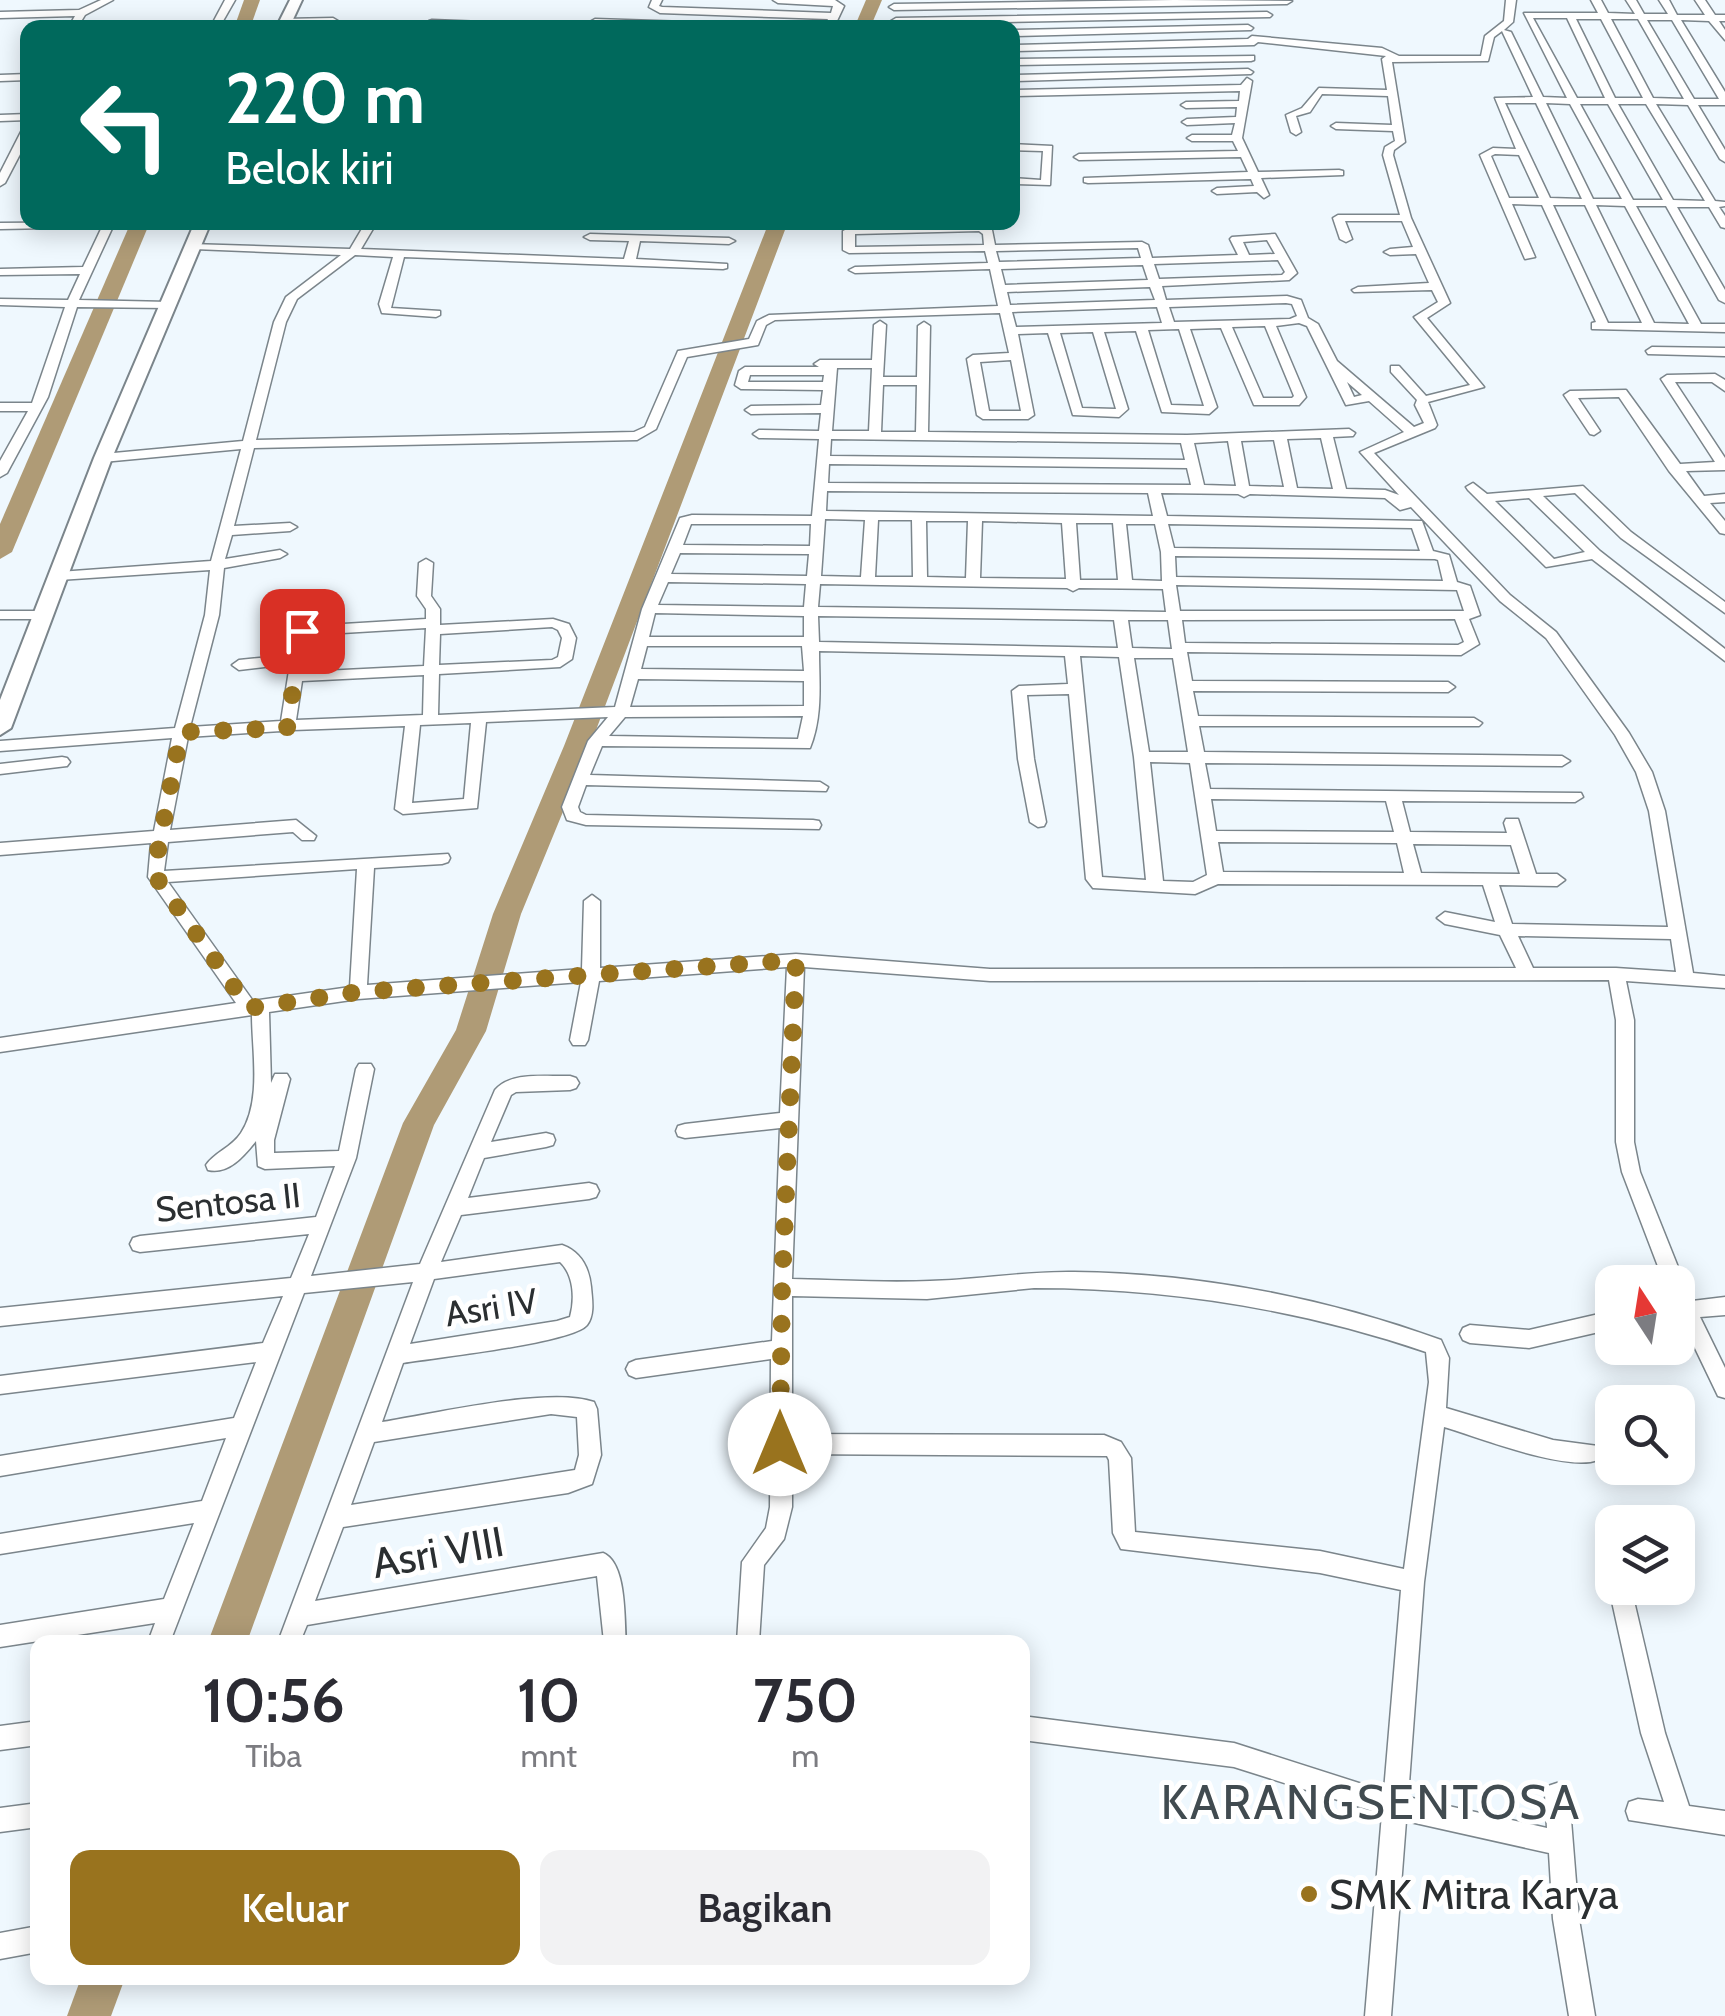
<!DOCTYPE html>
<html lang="id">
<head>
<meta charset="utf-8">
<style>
  body { margin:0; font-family:Cabin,sans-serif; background:#f2f2f3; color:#2b2b33; height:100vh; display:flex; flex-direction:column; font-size:38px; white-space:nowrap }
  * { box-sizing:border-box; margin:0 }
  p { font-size:32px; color:#7c7c81 }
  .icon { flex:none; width:55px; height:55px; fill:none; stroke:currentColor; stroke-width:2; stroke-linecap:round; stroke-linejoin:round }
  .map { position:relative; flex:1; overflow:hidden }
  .side { position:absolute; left:30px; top:1635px; width:1000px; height:350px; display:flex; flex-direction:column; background:#fff; border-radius:20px; box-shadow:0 5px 25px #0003 }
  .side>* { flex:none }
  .hud { position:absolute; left:20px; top:20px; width:1000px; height:210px; border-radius:20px; box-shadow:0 5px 25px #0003; background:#00695c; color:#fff; overflow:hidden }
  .needle { width:65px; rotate:348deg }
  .buttons { position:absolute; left:1595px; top:1265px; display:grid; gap:20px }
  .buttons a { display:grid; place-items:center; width:100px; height:100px; border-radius:20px; background:#fff; box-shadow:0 5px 25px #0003; font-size:50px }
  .pin { position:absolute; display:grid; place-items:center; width:85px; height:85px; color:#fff; margin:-42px; border-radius:20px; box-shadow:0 5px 15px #0006 }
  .me { position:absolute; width:110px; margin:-55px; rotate:0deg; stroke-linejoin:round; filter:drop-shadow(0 0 8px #0008) }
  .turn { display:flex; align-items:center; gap:35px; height:210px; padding:0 40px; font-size:45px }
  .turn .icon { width:130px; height:130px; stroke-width:2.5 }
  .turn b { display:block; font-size:70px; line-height:85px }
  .eta { display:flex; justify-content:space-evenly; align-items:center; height:170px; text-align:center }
  .eta b { font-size:60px; font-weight:600; line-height:70px }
  .button { display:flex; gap:20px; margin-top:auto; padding:20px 40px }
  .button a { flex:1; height:115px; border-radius:20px; background:#99731e; color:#fff; font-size:40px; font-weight:600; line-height:115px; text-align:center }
  .button a+a { background:#f2f2f3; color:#2b2b33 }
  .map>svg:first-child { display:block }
</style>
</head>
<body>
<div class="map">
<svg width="1725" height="2016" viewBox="0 0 1725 2016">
  <rect width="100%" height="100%" fill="#eff8fe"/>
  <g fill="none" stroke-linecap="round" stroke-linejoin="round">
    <g fill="#af9b76" fill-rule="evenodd">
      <path d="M244 0H260L250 28H234Z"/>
      <path d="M866 0H882L870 28H854Z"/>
      <path d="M131 222H150L12 552 0 559V524Z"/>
      <path d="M769 222H788L590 746 521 914 486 1031 434 1125 247 1642H208L403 1123 456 1030 493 914 564 746Z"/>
      <path d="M81 1978H125L111 2016H67Z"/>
    </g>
    <g stroke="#7b858b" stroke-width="3">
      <g id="street">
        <path d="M101 0H113L85 15 77 28H68L75 16 0 18V12L79 10Z"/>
        <path d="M225 0H235L219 28H210Z"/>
        <path d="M652 0H662L659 6 662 7 831 13 833 6 778 3 773 0H835L844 6 836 23 831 26 826 23 828 19 660 13 649 7Z"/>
        <path d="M1174 0 1292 1 1287 4 894 10 889 7 894 4Z"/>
        <path d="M1506 0H1516L1513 22 1504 30 1511 32 1543 97 1567 98 1524 13H1598L1591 0H1601L1608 13 1635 14 1626 0H1636L1644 14H1668L1659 0H1669L1677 15H1705L1695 0H1705L1715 15H1725V21H1719L1725 30V40L1709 21 1681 20 1725 92V105H1698L1725 150V162L1720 159 1688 105 1656 104 1715 201 1725 202V206L1719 207 1725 216V228L1721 227 1709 207H1677L1725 290V303L1719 300 1666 206H1636L1701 324H1725V332L1592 329V323L1596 322 1542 205 1512 204 1535 257 1525 259 1480 155 1493 148 1516 149 1495 98 1533 97 1502 31 1494 37 1488 61 1392 62 1405 142 1394 150 1393 155 1411 218 1450 303 1427 318 1484 387 1428 402 1437 425 1435 428 1374 453 1510 595 1556 632 1629 733 1652 772 1665 811 1693 973 1725 976V988L1626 981 1634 1020V1142L1640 1172 1684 1282 1682 1285 1692 1301 1725 1297V1315L1700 1317 1725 1368V1398L1718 1396 1681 1319H1678V1282H1664L1622 1172 1616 1142V1020L1609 980 990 981 804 967 792 1279C838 1280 884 1283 930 1281 978 1280 1026 1271 1074 1272 1198 1273 1326 1298 1441 1340L1449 1358 1446 1408 1553 1440 1598 1446 1601 1453 1598 1460C1566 1472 1478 1437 1444 1427L1424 1582 1408 1797 1547 1828 1545 1795 1548 1786 1557 1783 1566 1786 1569 1795 1579 1919 1595 2016H1569L1553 1919 1549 1853 1406 1821 1391 2016H1365L1382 1814 1234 1767 1022 1740V1716L1234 1743 1384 1791 1401 1590 1320 1573 1121 1549 1113 1533 1109 1460 1107 1456 792 1454V1507L784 1539 764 1565 759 1642H737L742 1562 766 1528 770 1507 771 1359 636 1378 629 1375 626 1369 629 1363 636 1360 772 1341 780 1128 685 1138 678 1136 676 1131 678 1126 685 1124 780 1113 787 967 599 981 588 1040 585 1045H573L570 1040 581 982 358 999 269 1012 271 1083 275 1074H287L290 1079 274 1140V1153L339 1151 356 1069 359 1064H371L374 1069 356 1158 311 1276 420 1264 495 1090C511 1071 546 1077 570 1076L576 1078 579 1083 576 1088 570 1090 516 1092 511 1095 491 1142 546 1133 553 1135 555 1140 553 1145 546 1147 484 1158 468 1198 589 1183 596 1185 599 1191 596 1197 589 1199 461 1215 441 1262 562 1245C581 1252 589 1267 591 1287 592 1299 595 1315 587 1325 572 1343 434 1358 403 1363L382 1422C433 1414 550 1386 594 1402L597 1409 601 1455 592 1484 568 1493 343 1527 315 1601 603 1553C627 1563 624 1619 626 1642H604L597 1576 307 1625 300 1642H278L413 1282 304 1293 170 1642H148L155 1623 0 1647V1625L164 1599 194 1523 0 1554V1534L202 1501 226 1438 0 1476V1456L234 1418 256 1362 0 1394V1376L263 1343 283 1296 0 1326V1308L291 1278 309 1234 140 1252 133 1250 130 1244 133 1238 140 1236 316 1217 335 1166 265 1169 258 1166 256 1141C244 1156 228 1175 208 1170L206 1165C215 1152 231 1148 241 1133 262 1101 252 1051 252 1015L0 1052V1038L236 1003 148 877 151 843 0 855V843L154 831 172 738 0 751V741L175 728 205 615 210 570 59 580 52 576 59 572 211 561 241 449 103 462 97 458 103 454 243 441 274 322 286 297 341 255 194 249 190 248V244L350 249 366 222H377L361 249 624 259 629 241 590 240 584 237 590 234 729 238 735 241 729 244 640 241 636 259 727 264V268L723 269 404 257 391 308 440 311V315L436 317 382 313 379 304 393 257 355 255 297 299 286 322 256 440 634 432 645 427 678 351 749 339 757 321 769 315 998 306 990 269 855 273 849 270 855 267 988 263 985 251 849 253 843 250V231L849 228 981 225 992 230 995 245 1142 242 1148 245 1152 258 1238 255 1230 239 1232 237 1275 234 1297 273 1289 280 1162 286 1166 300 1287 296 1301 300 1308 318 1318 324 1337 361 1414 427 1424 423 1415 405 1417 400 1391 372V366H1399L1426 396 1470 385 1414 317 1438 302 1432 290 1354 292 1352 290 1358 287 1429 283 1416 254 1390 255 1384 252 1390 249 1413 247 1402 221H1345L1352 239 1346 242 1340 239 1333 218 1338 215H1400L1383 155 1385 147 1395 141 1393 131 1336 129 1331 126 1336 123 1392 125 1388 96 1322 94 1310 112 1296 116 1301 132 1296 135 1291 132 1286 115 1302 108 1319 88 1387 90 1382 59 1386 56 1258 42 1254 45 1012 51V45L1248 39 1252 36 1382 48 1399 56H1481L1485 36 1504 21ZM1533 18H1567L1605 98H1577ZM1576 19H1601L1643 98H1615ZM1611 19H1638L1684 99 1653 98ZM1647 20H1672L1719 99H1694ZM1505 103H1536L1582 199 1550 198ZM1546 103 1570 104 1622 199H1593ZM1580 104H1608L1663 200H1633ZM1618 104H1646L1705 201 1673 200ZM1495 154 1519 155 1539 198H1509L1491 156ZM1553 205H1585L1642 323H1608ZM1596 205 1625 206 1689 324 1654 323ZM979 231 983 234 984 245 855 247V234ZM1267 240 1275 254 1249 255 1243 242ZM1138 248 1141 258 999 262 996 251ZM1278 260 1285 272 1282 275 1159 279 1154 264ZM1143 265 1148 280 1005 285 1001 269ZM1150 287 1155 300 1010 305 1007 292ZM1286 303 1292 304 1297 316 1290 319 1174 322 1169 307ZM1157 307 1162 323 1016 327 1012 312ZM1000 313 1009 353 973 355 967 359 977 415 983 419H1028L1034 415 1018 334 1048 333 1073 415 1119 417 1128 409 1104 332 1136 331 1162 412 1209 414 1217 407 1190 329 1221 328 1254 405H1299L1306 397 1276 326 1299 323 1307 326 1346 405 1369 401 1404 432 1360 452 1399 495 1385 490 1346 489 1333 437 1353 436 1355 433 1349 429 1187 435 928 432 930 326 924 322 918 326 917 377H883L886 325 880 321 874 325 872 360H820L814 364 819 367H745L739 371 735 385 741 389 823 390 821 405 751 406 745 410 751 414 821 413 819 431 759 430 753 434 759 438 819 439 812 516 692 515 680 518 642 609 615 707 438 715 439 674 560 667 572 659 576 638 569 624 553 619 440 625V609L431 596 433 563 426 559 419 563 417 596 426 609V619L310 626V611H300L291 655 239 660 232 665 239 670 290 664 281 721 190 727 219 615 224 568 280 558 287 554 280 550 225 559 232 535 290 531 297 527 290 523 234 526 254 448 637 440 656 429 687 357 758 345 766 325 775 320ZM1265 326 1294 396 1292 398H1263L1232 327ZM1179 329 1204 406 1171 405 1148 330ZM1093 332 1116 409H1115L1082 408 1060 333ZM1011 360 1021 411H989L980 362ZM837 368H872L869 431H832ZM750 375H824L823 382H748ZM1347 382 1362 395 1354 397ZM883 385H917L916 432H881ZM1321 438 1333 489 1297 488 1287 439ZM831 439 1181 443 1185 460 830 456ZM1274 440 1284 487 1249 486 1241 441ZM1228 441 1236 486 1204 485 1194 443ZM829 464 1187 468 1191 485 828 483ZM827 491 1148 493 1153 516 826 511ZM1161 493 1238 494 1244 497 1250 494 1385 498 1400 510 1411 507 1500 601 1546 638 1615 735 1636 772 1649 811 1668 927 1512 924 1499 885 1557 886 1565 880 1557 874H1536L1518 819H1506L1504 823 1507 833 1410 832 1402 801 1575 802 1583 797 1581 793 1210 789 1205 763 1562 766 1570 761 1562 756 1204 752 1199 726H1479L1482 723 1474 718 1198 716 1193 691 1448 692 1455 687 1448 682 1192 681 1187 652 1461 655 1479 644 1469 619 1480 615 1470 586 1457 582 1449 555 1433 551 1422 521 1167 516ZM825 519 865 520 861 577 821 576ZM878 520H912L913 577H875ZM926 521H968L966 578 927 577ZM982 521 1062 523 1066 579 980 578ZM1076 523H1113L1118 580H1080ZM691 524H811L810 546 683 545ZM1126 524H1155L1161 552 1162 581 1132 580ZM1168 524 1412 528 1420 551 1174 548ZM680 553 809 554 807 576 671 574ZM1175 556 1435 559 1438 560 1443 581 1176 577ZM668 582 806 584 804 607 658 605ZM820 584 1067 588 1073 591 1079 588 1163 589 1166 612 818 607ZM1176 585 1457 590 1464 611H1180ZM655 613 804 616V637H649ZM818 616 1114 620 1118 648 819 642ZM1455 619 1464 642 1458 645 1185 643 1182 620ZM1128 620H1168L1172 649 1132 648ZM552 627 558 630 562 638 558 657 552 660 439 665 440 634ZM426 628 424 666 303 672 309 635ZM647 646H802L804 671 641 669ZM819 651 1065 656 1068 684 1019 686 1012 691 1018 759 1030 822 1038 827 1044 826 1046 822 1034 759 1027 695 1069 694 1086 879 1093 888 1195 894 1218 884 1483 885 1495 922 1445 912 1437 918 1445 924 1500 935 1516 968 990 969 796 954 600 968V901L592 895 584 901 582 969 367 985 374 868 442 864 448 862 450 858 448 854 164 871 168 842 293 832 302 840H314L316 836 296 820 170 830 188 737 281 731 287 733 293 730 405 726 395 809 403 814 477 808 486 722 608 717 588 741 562 807 567 820 586 825 819 829 821 825 819 821 813 820 586 815 580 812 578 807 586 785 826 791 828 787 820 782 590 775 602 746 810 748C823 716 819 682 819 651ZM1080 656 1119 657 1134 757 1146 880 1102 877ZM1134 658H1173L1188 752H1149ZM424 675 423 715 296 720 302 681ZM638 679 804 681V706L630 707ZM803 716 798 739 609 736 625 717ZM471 723 464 799 412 803 420 725ZM1150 762 1190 763 1207 875 1193 882 1163 881ZM1211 799 1386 801 1394 832 1216 831ZM1218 842 1397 843 1404 873 1223 872ZM1413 844 1511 845 1520 874 1421 873ZM357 869 350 987 253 1001 168 882ZM1518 936 1671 939 1676 972 1616 968H1533ZM560 1262C574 1275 575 1299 570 1317L557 1321 410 1344 434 1279ZM1034 1288C1167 1288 1300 1309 1426 1352L1429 1382 1404 1569 1320 1551 1135 1532 1131 1458 1121 1442 1104 1435 792 1434V1296L927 1299ZM551 1414 577 1417 579 1455 575 1470 351 1505 374 1442Z"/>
        <path d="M1267 12 1272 15 1270 17 896 24 891 21 896 18Z"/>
        <path d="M284 19 333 18 338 21 333 24H281V20Z"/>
        <path d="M595 19 777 25 781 28 597 25 579 28Z"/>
        <path d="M432 20 559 25 563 28 429 25V21Z"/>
        <path d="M1248 25 1253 28 1251 30 1012 36V30Z"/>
        <path d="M1254 56V60L1251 61 1012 65V59Z"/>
        <path d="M1248 69 1253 72 1251 74 1012 81V75Z"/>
        <path d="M28 74V80L0 81V75Z"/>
        <path d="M1247 78 1252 81 1242 138 1258 172 1339 170 1343 171V175L1261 178 1269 195 1264 198 1257 192 1217 194 1212 191 1217 188 1254 186 1251 179 1088 183 1084 182V178L1248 172 1241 157 1079 160 1074 157 1079 154 1238 151 1233 141H1192L1187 138 1192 135H1232L1235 123 1187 125 1182 122 1187 119 1236 117 1237 107 1186 108 1181 105 1186 102 1239 101 1240 91 1012 96V90L1241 85Z"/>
        <path d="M28 114V120L0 121V115Z"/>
        <path d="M28 125V139L5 183 0 186V173L23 128Z"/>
        <path d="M1012 144 1052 146 1050 185 1012 184V178L1041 180 1043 151 1012 150Z"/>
        <path d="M115 222 79 300 169 302 175 305 169 308 77 307 48 397 7 473 0 477V461L28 411H0V403H32L65 307 0 305V299L68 300 80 274 0 275V269L83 267 102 227 0 229V223Z"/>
        <path d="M1652 347 1725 348V356L1648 354 1646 351Z"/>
        <path d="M1667 375 1715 374 1725 380V391L1712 382H1675L1725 458V470L1686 471 1704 496 1725 494V502L1710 503 1725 521V534L1720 533 1669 471 1619 397 1578 398 1600 431 1594 435 1590 434 1564 395 1570 391 1626 390 1680 464 1715 462 1661 379Z"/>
        <path d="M1473 483 1487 494 1583 486 1631 532 1725 602V613L1621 538 1575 493 1543 496 1600 551 1725 649V661L1592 559 1546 567 1468 490 1466 487ZM1529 498 1585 552 1554 559 1495 501Z"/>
        <path d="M0 611H45L52 615 45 619H0Z"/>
        <path d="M62 757 67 758 70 762 67 766 0 774V764Z"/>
        <path d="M1612 1311V1329L1529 1348 1470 1343 1463 1340 1460 1334 1463 1328 1470 1325 1529 1330Z"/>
        <path d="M1612 1580V1588H1631L1665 1733 1689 1806 1725 1811V1835L1629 1820 1626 1811 1629 1802 1638 1799 1664 1802 1641 1733 1609 1588Z"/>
        <path d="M38 1721V1745L0 1750V1726Z"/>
        <path d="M38 1803V1827L0 1832V1808Z"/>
        <path d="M38 1926V1952L0 1959V1933Z"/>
      </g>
    </g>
    <g stroke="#7b858b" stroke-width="4">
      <g id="secondary">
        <path d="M290 0H302L289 28H276Z"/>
        <path d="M195 222H211L112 458 11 728 0 735V700L94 458Z"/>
      </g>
    </g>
    <use href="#street" fill="#fff" fill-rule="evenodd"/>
    <use href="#secondary" fill="#fff" fill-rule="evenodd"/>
  </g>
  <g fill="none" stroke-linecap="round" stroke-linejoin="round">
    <path stroke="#99731e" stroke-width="18" stroke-dasharray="0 32.4" d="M302 631 287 728 181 732 157 856 156 877 249 1008 358 992 796 960 782 1286 780 1444"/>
  </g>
  <circle fill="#99731e" stroke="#fff" stroke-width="4" cx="1309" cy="1894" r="10"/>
  <g text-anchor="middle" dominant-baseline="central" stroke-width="10" stroke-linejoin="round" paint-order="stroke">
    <g font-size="35" fill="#2b2f31" stroke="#fff">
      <text transform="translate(228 1202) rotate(-6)">Sentosa II</text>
      <text transform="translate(491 1307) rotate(-9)">Asri IV</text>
    </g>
    <g font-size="42" fill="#2b2f31" stroke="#fff">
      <text transform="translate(438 1552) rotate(-10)">Asri VIII</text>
    </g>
    <g font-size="42" fill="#2b2f31" stroke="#fff" text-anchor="start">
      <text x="1329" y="1894">SMK Mitra Karya</text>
    </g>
    <g font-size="48" letter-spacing="2.5" fill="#414b50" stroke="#fff">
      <text x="1371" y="1802">KARANGSENTOSA</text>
    </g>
  </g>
</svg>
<div class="buttons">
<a><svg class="needle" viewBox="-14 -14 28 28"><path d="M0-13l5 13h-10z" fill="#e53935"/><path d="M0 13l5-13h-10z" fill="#7c7c81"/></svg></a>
<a><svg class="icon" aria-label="search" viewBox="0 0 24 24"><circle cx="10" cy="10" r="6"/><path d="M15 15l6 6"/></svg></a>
<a><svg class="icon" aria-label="layers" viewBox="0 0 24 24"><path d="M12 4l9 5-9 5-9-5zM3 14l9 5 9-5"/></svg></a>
</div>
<div class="pin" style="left:302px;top:631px;background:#d93025"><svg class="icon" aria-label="arrive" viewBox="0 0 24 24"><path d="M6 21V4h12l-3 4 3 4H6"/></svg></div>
<svg class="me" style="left:780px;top:1444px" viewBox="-20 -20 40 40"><circle r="19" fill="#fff"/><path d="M0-13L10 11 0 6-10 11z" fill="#99731e"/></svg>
<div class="hud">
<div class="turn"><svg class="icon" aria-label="left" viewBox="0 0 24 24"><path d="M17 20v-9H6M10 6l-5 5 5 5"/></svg><div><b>220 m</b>Belok kiri</div></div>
</div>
<section class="side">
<div class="eta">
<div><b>10:56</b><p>Tiba</p></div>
<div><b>10</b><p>mnt</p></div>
<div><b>750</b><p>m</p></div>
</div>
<div class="button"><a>Keluar</a><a>Bagikan</a></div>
</section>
</div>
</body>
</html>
